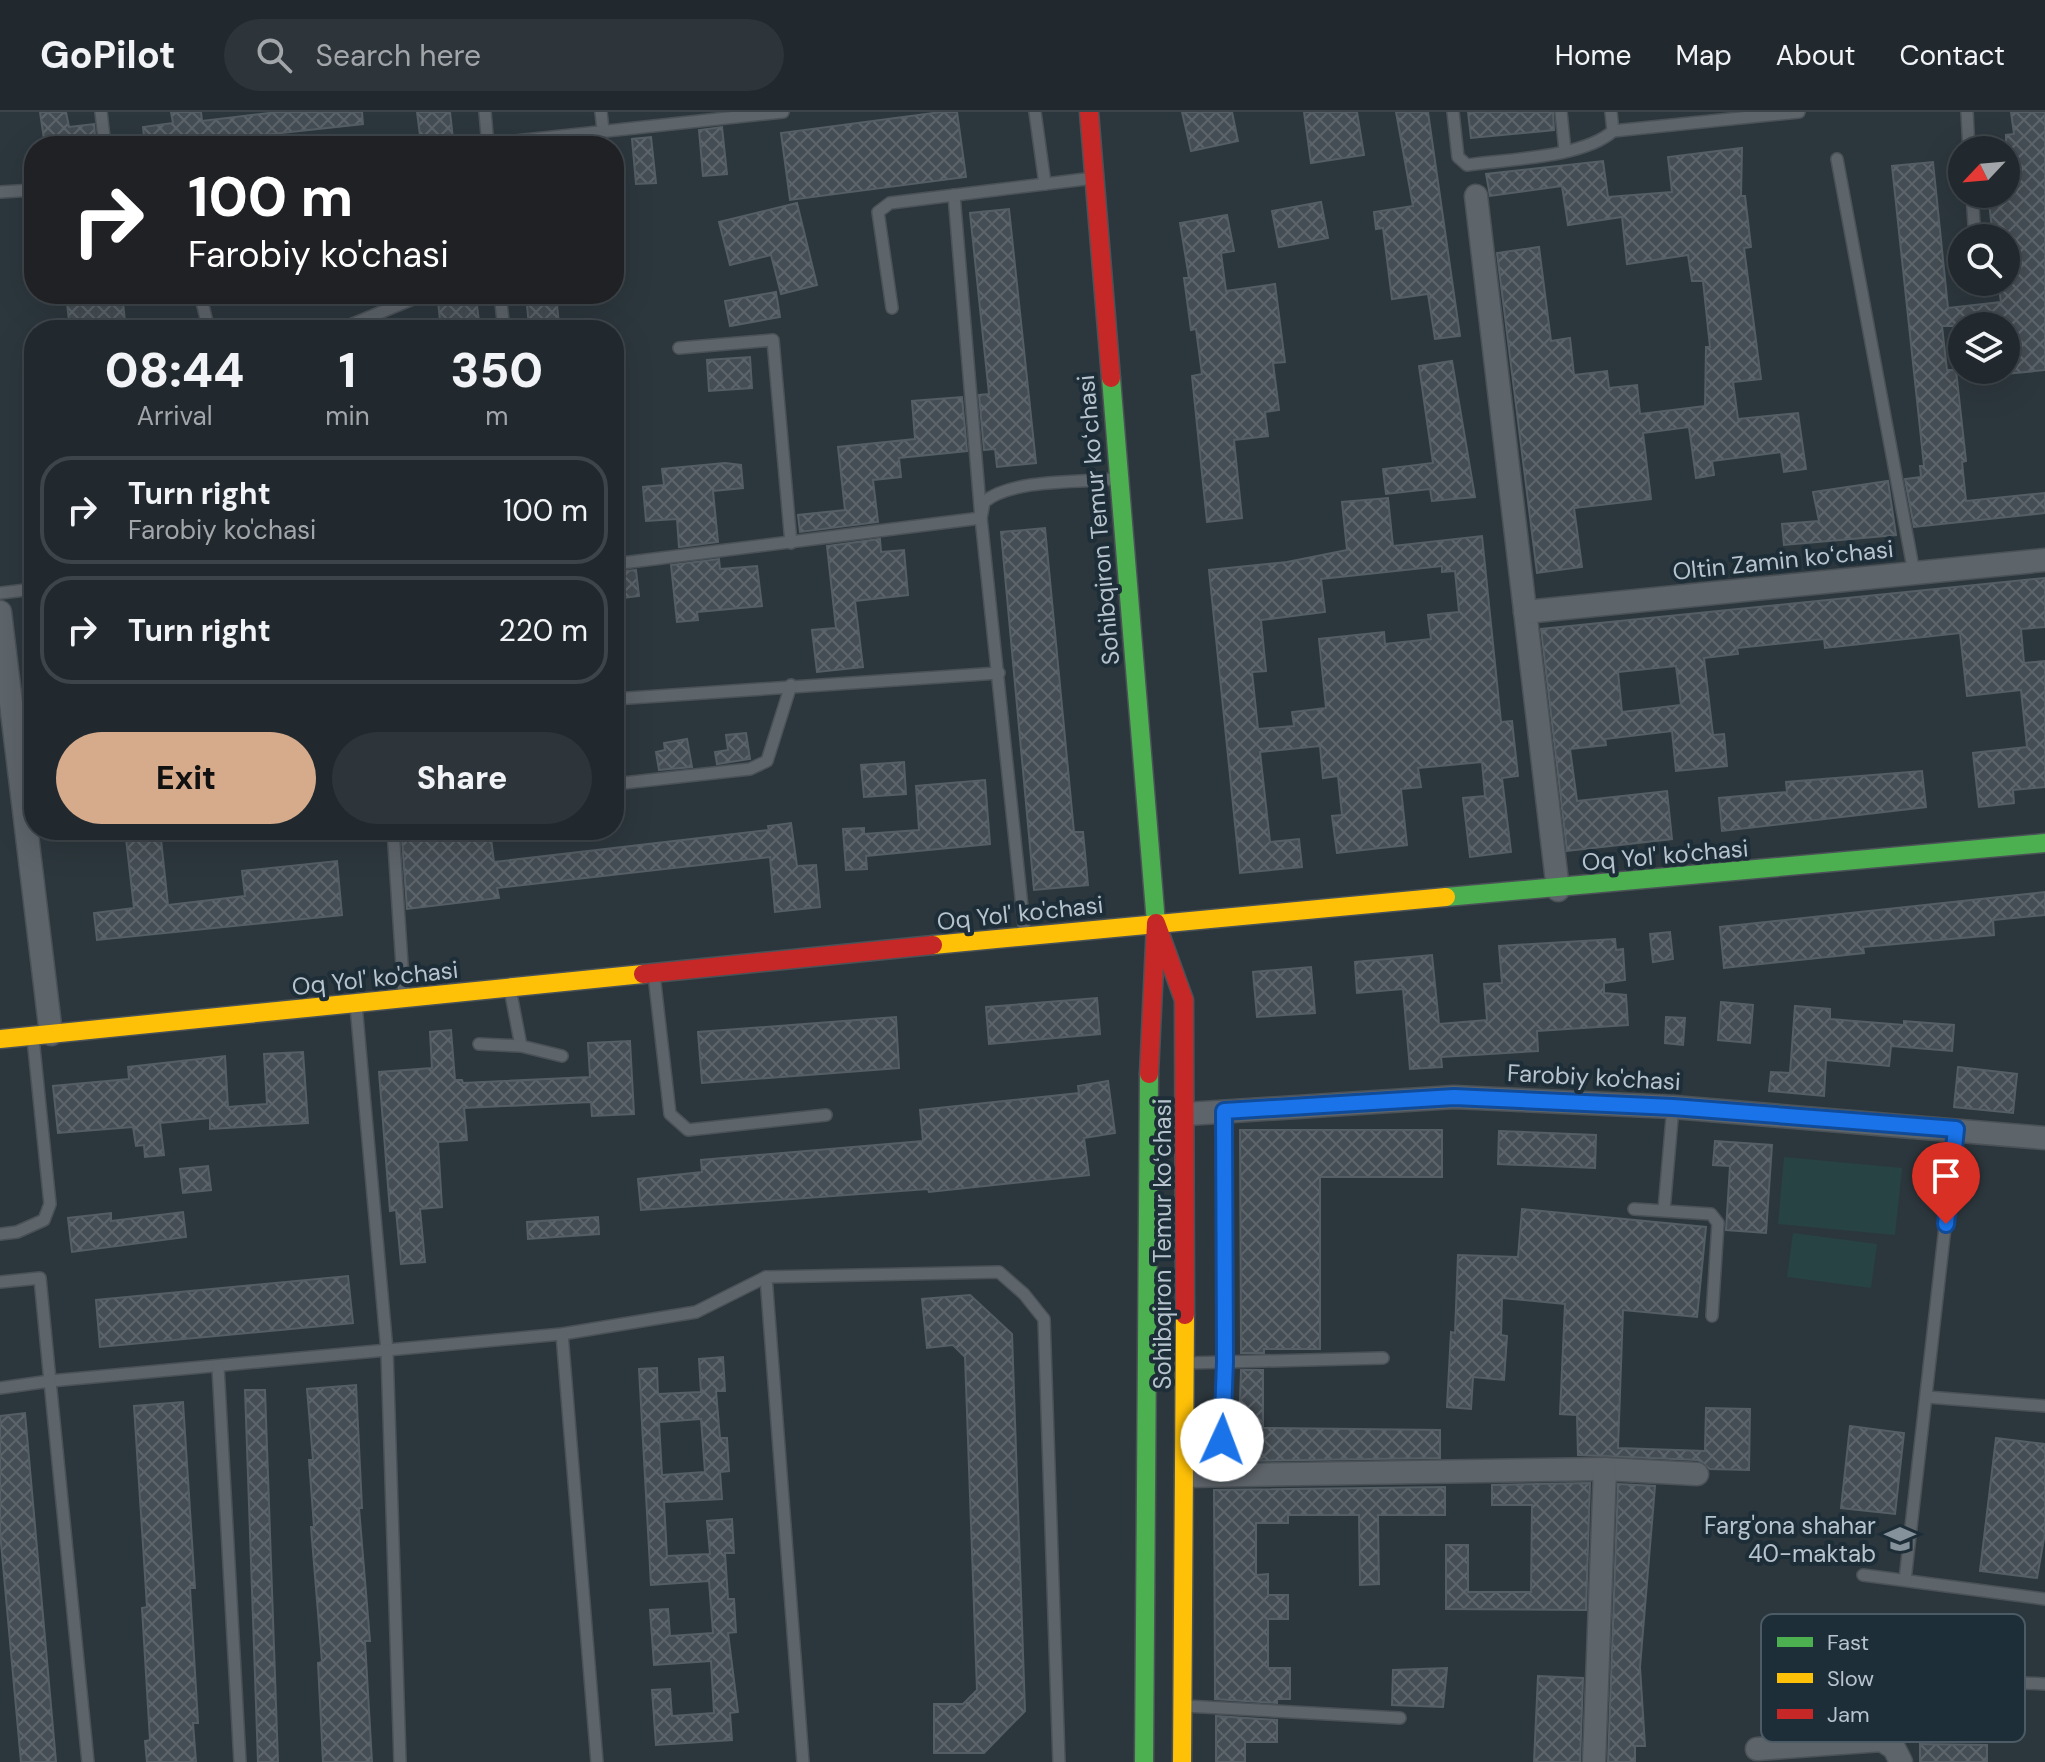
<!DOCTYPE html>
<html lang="en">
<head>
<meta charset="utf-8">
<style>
  body { margin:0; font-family:"DM Sans",sans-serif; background:#2d353a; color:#f1f3f6; height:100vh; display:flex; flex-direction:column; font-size:30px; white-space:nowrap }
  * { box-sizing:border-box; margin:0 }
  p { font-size:26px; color:#a2a6aa }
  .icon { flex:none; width:44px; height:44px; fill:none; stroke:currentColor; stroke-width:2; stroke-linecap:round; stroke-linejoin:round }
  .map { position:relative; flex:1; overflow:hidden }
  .drawer { position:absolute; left:24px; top:208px; width:600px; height:520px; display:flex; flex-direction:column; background:#21292e; border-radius:32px; box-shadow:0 8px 32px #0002,0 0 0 2px #3e454a }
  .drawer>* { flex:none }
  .hud { position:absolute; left:24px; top:24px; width:600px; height:168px; border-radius:32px; box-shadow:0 8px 32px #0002,0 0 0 2px #3e454a; background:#202124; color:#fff; overflow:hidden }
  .needle { width:52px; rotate:244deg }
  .buttons { position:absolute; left:1948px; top:24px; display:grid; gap:16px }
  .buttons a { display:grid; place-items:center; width:72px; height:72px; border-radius:50%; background:#21292e; box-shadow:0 8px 32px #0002,0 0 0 2px #3e454a; font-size:40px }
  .pin { position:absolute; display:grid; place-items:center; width:68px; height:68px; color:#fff; margin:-82px -34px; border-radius:50% 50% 50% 0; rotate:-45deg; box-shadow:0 0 8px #0007 }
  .pin .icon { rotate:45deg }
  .me { position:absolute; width:88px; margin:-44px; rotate:2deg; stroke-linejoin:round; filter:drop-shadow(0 0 6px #0008) }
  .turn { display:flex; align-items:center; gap:28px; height:168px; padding:0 32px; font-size:36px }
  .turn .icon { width:104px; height:104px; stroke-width:2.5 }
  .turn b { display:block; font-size:56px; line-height:68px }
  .eta { display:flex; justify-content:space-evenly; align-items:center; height:136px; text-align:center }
  .eta b { font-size:48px; font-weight:800; line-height:56px }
  .action { display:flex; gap:16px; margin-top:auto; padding:16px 32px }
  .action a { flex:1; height:92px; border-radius:48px; background:#d6ab8b; color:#111; font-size:32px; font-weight:800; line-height:92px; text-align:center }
  .action a+a { background:#2d353a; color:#f1f3f6 }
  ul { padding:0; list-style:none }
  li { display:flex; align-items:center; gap:24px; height:108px; margin:0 16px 12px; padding:0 16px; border:4px solid #3e454a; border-radius:32px }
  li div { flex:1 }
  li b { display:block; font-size:30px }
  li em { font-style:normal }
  header { display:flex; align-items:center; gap:48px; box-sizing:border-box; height:112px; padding:0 40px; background:#21292e; border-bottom:2px solid #3e454a }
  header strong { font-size:38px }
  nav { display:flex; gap:44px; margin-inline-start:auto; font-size:28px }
  .search { width:560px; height:72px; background:#2d353a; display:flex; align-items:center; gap:20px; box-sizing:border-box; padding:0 28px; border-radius:44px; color:#a2a6aa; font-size:30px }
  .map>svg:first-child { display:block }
</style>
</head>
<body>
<header>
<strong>GoPilot</strong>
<div class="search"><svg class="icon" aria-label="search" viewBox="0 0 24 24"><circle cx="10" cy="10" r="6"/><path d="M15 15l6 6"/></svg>Search here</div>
<nav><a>Home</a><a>Map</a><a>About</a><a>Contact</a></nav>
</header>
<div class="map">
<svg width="2045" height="1650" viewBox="0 0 2045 1650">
  <defs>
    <pattern id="building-cross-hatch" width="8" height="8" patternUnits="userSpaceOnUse" patternTransform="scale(2)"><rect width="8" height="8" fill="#444d53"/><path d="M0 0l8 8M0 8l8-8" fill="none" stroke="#5d656b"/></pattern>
  </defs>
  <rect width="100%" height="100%" fill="#2c373d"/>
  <g fill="#284343">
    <path d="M1784 1045 1902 1056 1895 1123 1778 1112Z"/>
    <path d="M1793 1121 1877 1132 1871 1176 1787 1165Z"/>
  </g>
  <g fill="url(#building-cross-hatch)" stroke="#545e64" stroke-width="2" fill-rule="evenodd">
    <path d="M40 0H66L69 15 94 12 96 34H45Z"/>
    <path d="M171 0H201L202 9 278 0H362L363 12 253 24 254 34H235L234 26 145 34 143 15 173 11Z"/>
    <path d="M417 0H450L453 27 421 31Z"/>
    <path d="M941 0H957L966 65 790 88 781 21Z"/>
    <path d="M1182 0H1232L1238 29 1191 39Z"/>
    <path d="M1304 0H1357L1364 43 1311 51Z"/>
    <path d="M1396 0H1428L1460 224 1435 227 1428 182 1392 187 1383 116 1376 117 1374 100 1413 94Z"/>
    <path d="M1468 0H1553L1554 18 1471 26Z"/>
    <path d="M2011 0H2045V258L2006 262V214H1942L1947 258H1956L1966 349 1962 350 1966 389 2045 381V401L1914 415 1905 367 1921 365 1920 354H1924L1892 54 1933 50 1948 196 2001 190 1998 170H2006V126H1993L1988 82H2006V23L2014 22Z"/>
    <path d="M722 15 727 62 703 64 699 18Z"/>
    <path d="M651 25 656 71 636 72 632 27Z"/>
    <path d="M1742 36 1741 84H1745L1751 135 1744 136 1761 267 1733 270 1738 307 1798 301 1806 357 1784 360 1781 340 1712 349 1714 363 1696 366 1689 315 1643 321 1651 387 1574 396 1582 455 1537 461 1497 141 1539 135 1551 229 1570 226 1574 263 1607 259 1609 276 1637 273 1640 302 1705 294 1706 235H1710L1703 169H1692L1688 143 1627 152 1622 105 1568 113 1562 74 1490 84 1486 62 1603 49 1608 85 1672 80 1668 45Z"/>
    <path d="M1321 90 1328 126 1279 135 1272 99Z"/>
    <path d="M797 91 817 173 781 182 771 143 730 153 719 110Z"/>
    <path d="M1009 97 1036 351 997 355 995 337 984 338 979 283 989 282 970 101Z"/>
    <path d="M1227 103 1234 139 1221 141 1226 179 1275 172 1285 250 1273 251 1279 298 1265 300 1268 324 1234 328 1242 406 1207 410 1192 264 1202 262 1196 217 1191 218 1184 166H1189L1180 111Z"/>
    <path d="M776 180 780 205 730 214 725 189Z"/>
    <path d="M66 182H122L126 218H70Z"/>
    <path d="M526 182H556L559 213 529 215Z"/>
    <path d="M476 185 480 218H441L438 189Z"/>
    <path d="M750 245 752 276 709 279 707 248Z"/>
    <path d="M1452 249 1475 385 1432 389 1430 377 1386 382 1383 357 1433 351 1419 254Z"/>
    <path d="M962 285 967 339 899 346 901 365 873 368 878 410 800 420 798 403 845 398 838 335 915 327 912 289Z"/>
    <path d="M725 351 741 353 743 376 713 379 718 430 679 435 677 407 646 409 643 375 664 373 662 357Z"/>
    <path d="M1888 369 1896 423 1784 433 1782 412 1819 409 1813 380Z"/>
    <path d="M1388 386 1393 434 1482 424 1501 610 1512 609 1518 664 1502 666 1511 740 1470 745 1463 686 1485 684 1482 650 1418 656 1421 675 1401 677 1407 733 1337 741 1332 704 1342 703 1338 664 1323 666 1320 634 1260 640 1270 730 1299 727 1302 755 1240 761 1209 458 1287 450 1347 438 1342 390ZM1442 454V460L1455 459 1459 500 1428 503 1431 527 1385 532 1384 520 1319 527 1326 596 1292 600 1294 614 1258 617 1252 560 1266 559 1261 508 1325 500 1321 467Z"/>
    <path d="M1045 416 1074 720H1083L1088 773 1034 778 1001 420Z"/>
    <path d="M880 427 881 440 904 438 908 483 855 489 863 555 817 560 812 518 836 516 827 434Z"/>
    <path d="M719 447 720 457 757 454 762 494 697 500 698 508 677 510 671 453Z"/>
    <path d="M636 458 639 484 614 487V460Z"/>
    <path d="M2045 466V515L2021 517 2024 551 2045 549V675L2013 678 2014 691 1979 695 1973 641 2027 635 2021 578 1967 584 1960 521 1825 536 1824 527 1737 536 1738 542 1704 546 1713 623 1724 622 1727 654 1676 659 1672 619 1605 627 1606 633 1570 637 1577 689 1667 679 1672 727 1567 739 1541 517ZM1676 554 1681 593 1622 600 1618 560Z"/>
    <path d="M746 621 750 647 717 652 715 640 728 638 726 623Z"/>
    <path d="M687 627 692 655 659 658 656 640 665 638 664 631Z"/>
    <path d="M904 650 906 682 864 685 861 653Z"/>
    <path d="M1922 659 1926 695 1722 719 1719 686 1787 680 1786 670Z"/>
    <path d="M985 668 990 732 866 744 867 757 846 758 843 717 864 716V722L919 718 916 674Z"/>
    <path d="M791 711 797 754 816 753 820 795 775 800 770 745 497 776 499 786 407 797 402 727 411 718H490L494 750 769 718 768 714Z"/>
    <path d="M125 718H160L168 793 245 784 242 759 337 749 342 803 97 828 94 801 134 796Z"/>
    <path d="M2045 780V803L1993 808 1994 823 1863 835 1864 841 1724 856 1720 815Z"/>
    <path d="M1670 820 1673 847 1653 850 1650 822Z"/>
    <path d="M1615 827 1616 838 1623 837 1625 868 1604 871V881L1626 883 1628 913 1537 919 1538 939 1441 945 1442 955 1410 957 1403 877 1357 881 1355 850 1432 843 1439 912 1487 908 1484 872 1502 871 1499 834Z"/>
    <path d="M1311 855 1315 901 1257 905 1253 860Z"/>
    <path d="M1097 886 1100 922 989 932 986 895Z"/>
    <path d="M1721 890 1753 893 1750 931 1718 928Z"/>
    <path d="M1795 894 1830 897V907L1904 913V909L1954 913 1952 939 1891 934 1889 954 1826 948 1824 984 1769 979 1771 960 1790 961Z"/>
    <path d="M896 905 899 956 702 971 698 920Z"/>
    <path d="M1666 905 1685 906 1683 933 1665 931Z"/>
    <path d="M451 918 455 968H462L463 971 590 965 588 931 630 929 634 1002 592 1004 591 990 464 996 467 1028 438 1030 442 1095 420 1097 425 1150 401 1152 396 1098 390 1099 379 960 432 956 430 920Z"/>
    <path d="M303 940 308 1011 210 1017V1006L160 1011 164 1043 145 1045 144 1033 136 1034 133 1015 58 1021 53 974 129 967 128 955 225 944 228 995 267 992 264 942Z"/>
    <path d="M1958 955 2017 962 2013 1001 1954 995Z"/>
    <path d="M1108 969 1115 1021 1084 1026 1089 1063 929 1080 928 1077 641 1098 638 1067 702 1060 701 1048 923 1029 920 998 1079 981 1078 974Z"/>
    <path d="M1240 1018H1442V1065H1320V1237H1264V1241H1241Z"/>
    <path d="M1499 1019 1596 1023 1595 1056 1498 1052Z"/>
    <path d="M1715 1029 1772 1033 1766 1121 1726 1118 1730 1054 1713 1053Z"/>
    <path d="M208 1054 211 1078 183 1081 180 1057Z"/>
    <path d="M1522 1097 1706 1115 1697 1205 1623 1198 1618 1336 1705 1339 1706 1296 1750 1297 1749 1358 1710 1357 1698 1348 1578 1343 1577 1303 1560 1302 1565 1192 1502 1186 1501 1223 1507 1224 1504 1268 1473 1265 1471 1297 1447 1295 1451 1220 1455 1221 1458 1143 1518 1145Z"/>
    <path d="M183 1100 186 1125 72 1140 68 1106 111 1101V1109Z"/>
    <path d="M598 1105 599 1122 528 1127 527 1110Z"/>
    <path d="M348 1164 353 1211 100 1235 96 1188Z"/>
    <path d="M970 1183 1012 1222 1025 1599 984 1641H934V1592H963L977 1578 965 1245 953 1233 927 1236 922 1187Z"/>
    <path d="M723 1245 725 1279H716L720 1326H727L729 1359 720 1360 722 1387 664 1390 667 1444 710 1442 707 1409 732 1407 734 1441H725L728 1487H734L736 1520 728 1521 738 1600 730 1601 732 1628 656 1633 652 1578 670 1577 672 1604 714 1601 711 1549 654 1553 650 1498 668 1497 670 1524 713 1521 709 1469 651 1473 639 1257 657 1256 658 1282 701 1280 699 1247ZM701 1307 705 1360 662 1363 659 1310Z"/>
    <path d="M1241 1258H1263V1316L1440 1318V1346L1238 1349Z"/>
    <path d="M356 1273 362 1396H359L370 1529H365L372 1650H323L318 1551 322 1550 311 1415H314L309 1348H313L307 1277Z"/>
    <path d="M245 1278H265L278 1650H258Z"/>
    <path d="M183 1290 195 1476H190L198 1611H193L196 1650H147L145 1629 150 1628 142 1496 147 1495 134 1294Z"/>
    <path d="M25 1301 56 1650H21L0 1420V1304Z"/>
    <path d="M1850 1314 1904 1321 1895 1402 1841 1396Z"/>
    <path d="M1996 1326 2045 1332V1421L2037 1466 1980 1459Z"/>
    <path d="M1590 1371 1586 1498 1446 1497V1433H1468V1480H1531L1532 1393H1492V1373Z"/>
    <path d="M1618 1372 1655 1374 1640 1555 1645 1634H1635V1650H1608Z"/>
    <path d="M1445 1375V1403H1378L1379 1472 1360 1473 1359 1403H1288V1411H1256V1463L1268 1462V1483H1288V1507H1268V1556H1290V1587H1277V1591L1215 1587 1214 1378Z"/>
    <path d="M1447 1556 1443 1595 1392 1593 1393 1558Z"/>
    <path d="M1538 1564 1583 1566 1580 1650H1534Z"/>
    <path d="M1216 1604 1277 1608V1630H1245V1650H1216Z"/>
    <path d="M1920 1632 1987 1633V1650H1920Z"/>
  </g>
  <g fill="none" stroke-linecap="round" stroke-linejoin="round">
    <g stroke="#4b5257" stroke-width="14">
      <g id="lane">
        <path d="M101 0 105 34"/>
        <path d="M485 0 488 34"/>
        <path d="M601 0 603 18"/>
        <path d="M1035 0 1045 72"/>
        <path d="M1453 0 1458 45 1467 53C1507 47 1583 46 1613 19L1799 0"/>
        <path d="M1561 0 1565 39"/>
        <path d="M1611 0 1613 19"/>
        <path d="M1967 0 1969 38"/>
        <path d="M468 34 783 0"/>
        <path d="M1837 47 1914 461"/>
        <path d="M0 80 34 78"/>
        <path d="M1972 82 1975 126"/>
        <path d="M954 83 981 406 1025 823"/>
        <path d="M1978 170 1979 178"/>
        <path d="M200 182 209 218"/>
        <path d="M500 182 504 218"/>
        <path d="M892 196 878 100 890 91 1094 66"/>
        <path d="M338 218 425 182"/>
        <path d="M679 236 773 228 791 431"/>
        <path d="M614 452 981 406 984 390C1011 367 1080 370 1116 367"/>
        <path d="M0 481 34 477"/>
        <path d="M614 587 999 561"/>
        <path d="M614 672 750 657 767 649 791 573"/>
        <path d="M393 718 404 883"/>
        <path d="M654 863 670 1002 688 1018 826 1003"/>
        <path d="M510 877 521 934"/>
        <path d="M356 893 387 1239 400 1650"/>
        <path d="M479 932 521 934 562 944"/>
        <path d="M1634 1097 1711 1102 1718 1111 1712 1204"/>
        <path d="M1664 1098 1673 995"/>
        <path d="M0 1122 17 1120 44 1108 50 1092 33 926"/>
        <path d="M766 1165 803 1650"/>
        <path d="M0 1170 40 1166 50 1269 562 1222 696 1200 766 1165 999 1160 1024 1182 1044 1207 1059 1650"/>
        <path d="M562 1222 597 1650"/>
        <path d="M1187 1251 1383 1246"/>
        <path d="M218 1255 240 1650"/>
        <path d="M0 1276 50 1269 88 1650"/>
        <path d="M1927 1285 2045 1294"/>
        <path d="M1212 1363 1222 1328 1225 1250 1224 999"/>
        <path d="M1863 1463 2045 1487"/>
        <path d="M1905 1468 1956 1018"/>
        <path d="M2006 1570 2045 1572"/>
        <path d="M1185 1594 1400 1606"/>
      </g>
    </g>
    <g stroke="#4b5257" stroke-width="25">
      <g id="street">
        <path d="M1476 84 1558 778"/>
        <path d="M0 500 51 922"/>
        <path d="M1525 500 2045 448"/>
        <path d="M1187 1002 1454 985 1673 995 2045 1026"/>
        <path d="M1186 1364 1605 1357 1697 1362"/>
        <path d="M1757 1637 1882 1628 1894 1636 1901 1650"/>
        <path d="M1594 1650 1605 1357"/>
      </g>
    </g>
    <g stroke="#4b5257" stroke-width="21">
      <g id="fast">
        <path d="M1111 266 1156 811"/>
        <path d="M1446 785 2045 731"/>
        <path d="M1144 1650 1149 962"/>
      </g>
    </g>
    <g stroke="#4b5257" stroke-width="21">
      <g id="slow">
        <path d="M933 833 1446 785"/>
        <path d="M0 927 643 862"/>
        <path d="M1182 1650 1185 1203"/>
      </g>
    </g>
    <g stroke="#4b5257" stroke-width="21">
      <g id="jam">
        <path d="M1089 0 1111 266"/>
        <path d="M643 862 933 833"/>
        <path d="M1149 962 1156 811 1184 888 1185 1203"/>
      </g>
    </g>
    <use href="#lane" stroke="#5d646a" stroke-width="11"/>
    <use href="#street" stroke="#5d646a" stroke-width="22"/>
    <use href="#fast" stroke="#4caf50" stroke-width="18"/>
    <use href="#slow" stroke="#ffc107" stroke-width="18"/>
    <use href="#jam" stroke="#c62828" stroke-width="18"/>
  </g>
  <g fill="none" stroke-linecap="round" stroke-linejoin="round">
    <g stroke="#114b97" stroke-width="20">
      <path id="route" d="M1222 1328 1225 1250 1224 999 1454 985 1673 995 1956 1017 1946 1112"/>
    </g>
    <use href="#route" stroke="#1a73e8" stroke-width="14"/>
  </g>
  <defs>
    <g id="school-bare" transform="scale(2.4)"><path d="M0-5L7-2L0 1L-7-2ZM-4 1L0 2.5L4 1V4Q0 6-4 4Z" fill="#86929b" stroke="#1e2e39" stroke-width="2.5" paint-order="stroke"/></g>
  </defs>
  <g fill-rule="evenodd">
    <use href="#school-bare" x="1900" y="1427"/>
  </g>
  <g text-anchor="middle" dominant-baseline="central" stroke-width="8" stroke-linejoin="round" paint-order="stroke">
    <g font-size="24" fill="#b7c3cd" stroke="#1e2e39">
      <text transform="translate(1098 408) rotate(-95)">Sohibqiron Temur koʻchasi</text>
      <text transform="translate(1783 448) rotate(-6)">Oltin Zamin koʻchasi</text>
      <text transform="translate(1665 743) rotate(-5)">Oq Yol' ko'chasi</text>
      <text transform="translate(1020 801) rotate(-6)">Oq Yol' ko'chasi</text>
      <text transform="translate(375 866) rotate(-6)">Oq Yol' ko'chasi</text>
      <text transform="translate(1594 965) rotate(3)">Farobiy ko'chasi</text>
      <text transform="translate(1162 1132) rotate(-90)">Sohibqiron Temur koʻchasi</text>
    </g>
    <g font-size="24" fill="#b7c3cd" stroke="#1e2e39" text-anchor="end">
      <text x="1876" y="1413">Farg'ona shahar<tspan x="1876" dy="28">40-maktab</tspan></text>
    </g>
  </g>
  <rect x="1761" y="1502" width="264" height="128" rx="12" fill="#1e2e39" stroke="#4c5b65" stroke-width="2"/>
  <rect x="1777" y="1525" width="36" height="10" fill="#4caf50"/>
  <rect x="1777" y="1561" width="36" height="10" fill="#ffc107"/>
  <rect x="1777" y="1597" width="36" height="10" fill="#c62828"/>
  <g font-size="22" fill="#b7c3cd">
    <text x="1827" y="1538">Fast</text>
    <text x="1827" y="1574">Slow</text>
    <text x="1827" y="1610">Jam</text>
  </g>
</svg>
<div class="buttons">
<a><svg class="needle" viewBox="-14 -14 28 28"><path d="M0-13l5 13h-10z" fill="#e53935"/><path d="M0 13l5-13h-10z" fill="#a2a6aa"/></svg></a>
<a><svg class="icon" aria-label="search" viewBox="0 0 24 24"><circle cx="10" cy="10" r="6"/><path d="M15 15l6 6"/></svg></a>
<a><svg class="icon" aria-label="layers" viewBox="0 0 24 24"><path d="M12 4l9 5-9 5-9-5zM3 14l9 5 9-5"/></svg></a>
</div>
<div class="pin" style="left:1946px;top:1112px;background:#d93025"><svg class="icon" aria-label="arrive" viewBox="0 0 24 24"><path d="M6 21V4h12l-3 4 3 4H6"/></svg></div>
<svg class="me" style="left:1222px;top:1328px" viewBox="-20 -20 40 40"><circle r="19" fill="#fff"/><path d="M0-13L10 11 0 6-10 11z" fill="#1a73e8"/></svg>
<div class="hud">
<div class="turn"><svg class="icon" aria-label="right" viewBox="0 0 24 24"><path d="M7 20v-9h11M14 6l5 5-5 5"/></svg><div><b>100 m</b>Farobiy ko'chasi</div></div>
</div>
<section class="drawer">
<div class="eta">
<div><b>08:44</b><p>Arrival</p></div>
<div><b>1</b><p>min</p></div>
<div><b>350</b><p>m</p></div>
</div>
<ul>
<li><svg class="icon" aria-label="right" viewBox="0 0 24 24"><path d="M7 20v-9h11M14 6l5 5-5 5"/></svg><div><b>Turn right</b><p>Farobiy ko'chasi</p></div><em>100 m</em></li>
<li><svg class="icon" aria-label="right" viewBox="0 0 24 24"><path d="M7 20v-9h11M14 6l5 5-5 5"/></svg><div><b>Turn right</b></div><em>220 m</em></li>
</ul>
<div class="action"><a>Exit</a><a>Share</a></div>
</section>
</div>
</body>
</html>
